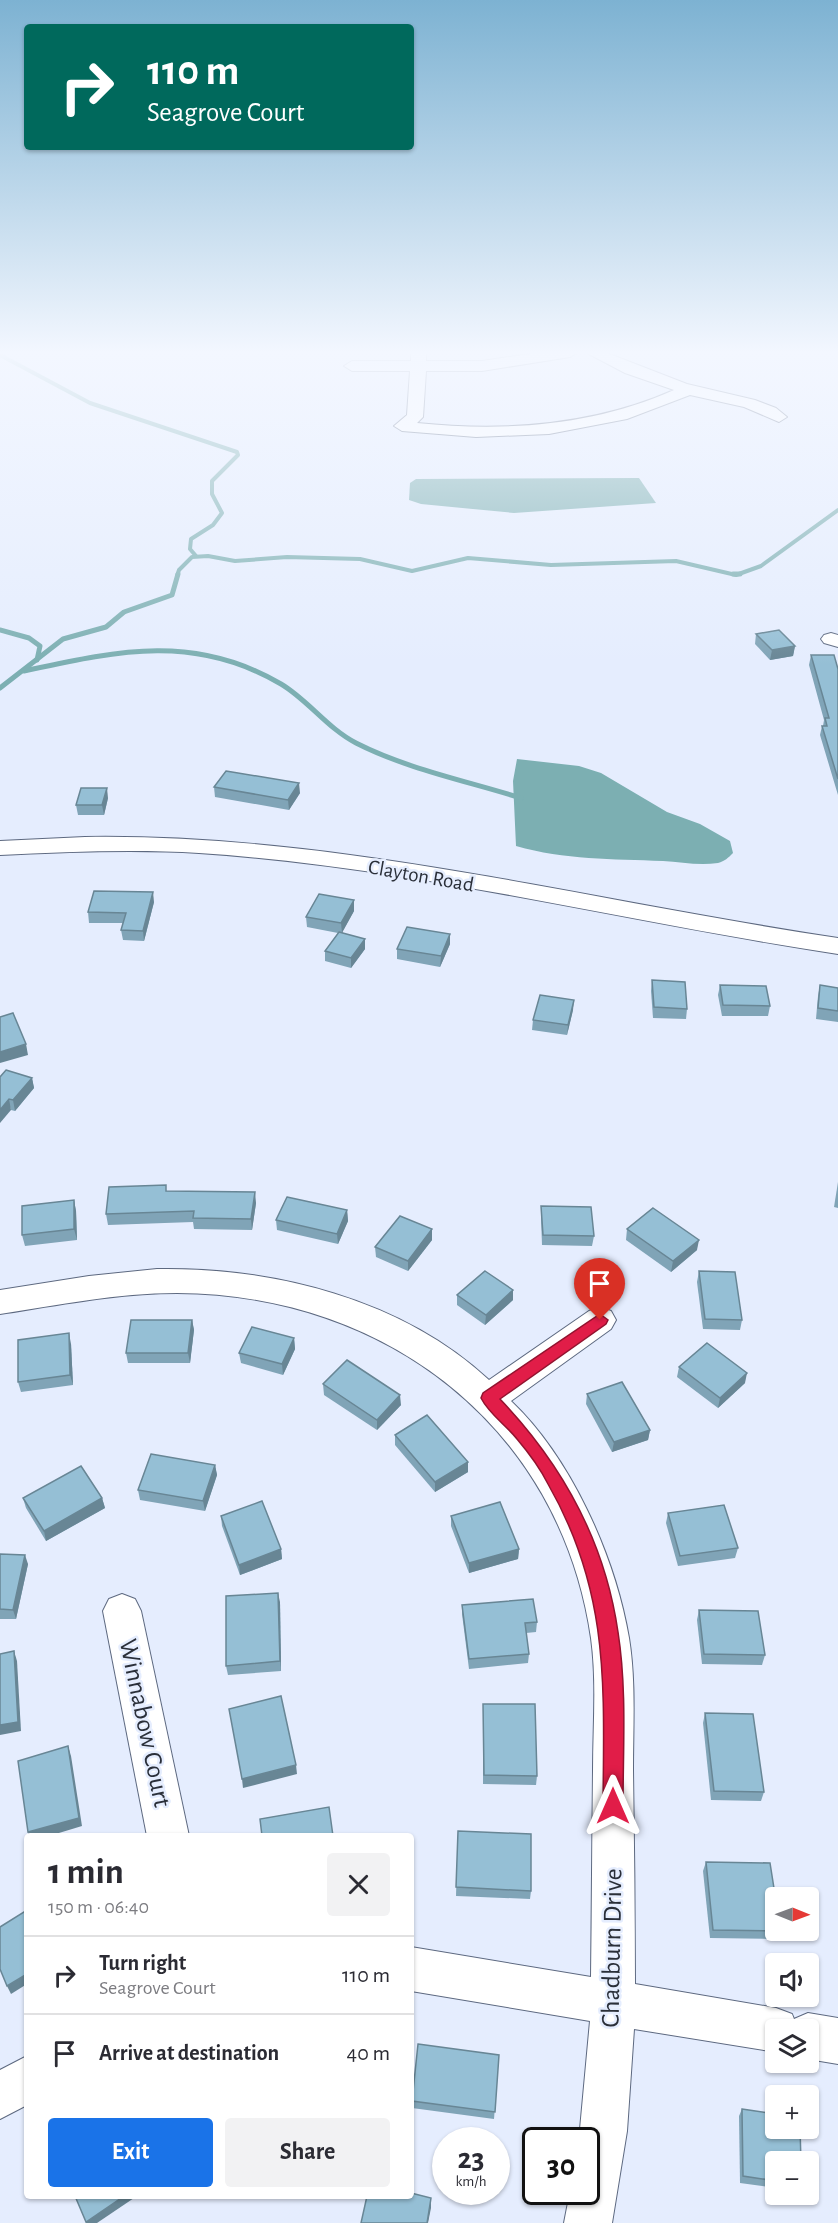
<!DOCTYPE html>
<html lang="en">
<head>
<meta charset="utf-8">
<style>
  body { margin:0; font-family:"Alegreya Sans",sans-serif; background:#f2f2f3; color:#2b2b33; height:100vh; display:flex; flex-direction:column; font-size:22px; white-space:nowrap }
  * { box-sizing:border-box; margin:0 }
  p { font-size:20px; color:#7c7c81 }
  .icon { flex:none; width:33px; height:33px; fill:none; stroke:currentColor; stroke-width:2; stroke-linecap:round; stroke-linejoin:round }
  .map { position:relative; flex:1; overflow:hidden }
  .drawer { position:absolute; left:24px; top:1833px; width:390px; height:366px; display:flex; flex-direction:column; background:#fff; border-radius:6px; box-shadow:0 2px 4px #0004 }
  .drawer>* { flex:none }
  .banner { position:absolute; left:24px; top:24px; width:390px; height:126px; border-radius:6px; box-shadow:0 2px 4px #0004; background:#00695c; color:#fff; overflow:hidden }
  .needle { width:39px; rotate:91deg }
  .fabs { position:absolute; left:765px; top:1887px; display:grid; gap:12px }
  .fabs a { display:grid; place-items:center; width:54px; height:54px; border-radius:6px; background:#fff; box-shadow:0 2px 4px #0004; font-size:30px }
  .speed { position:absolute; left:432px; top:2127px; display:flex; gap:12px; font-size:30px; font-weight:700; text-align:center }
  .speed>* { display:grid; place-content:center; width:78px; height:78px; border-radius:50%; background:#fff; box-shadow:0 2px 4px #0004; line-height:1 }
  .speed small { font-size:15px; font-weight:400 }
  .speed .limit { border:3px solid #111; border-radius:9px; background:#fff; color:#111 }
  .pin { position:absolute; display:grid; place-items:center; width:51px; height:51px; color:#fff; margin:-62px -26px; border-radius:50% 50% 50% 0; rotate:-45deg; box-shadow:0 0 6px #0007 }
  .pin .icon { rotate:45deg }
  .me { position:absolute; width:66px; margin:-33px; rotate:0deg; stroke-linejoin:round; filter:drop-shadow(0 0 4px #0008) }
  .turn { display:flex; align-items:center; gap:21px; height:126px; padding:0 24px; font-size:27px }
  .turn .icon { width:78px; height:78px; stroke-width:2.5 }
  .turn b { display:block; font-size:42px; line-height:51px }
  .round { display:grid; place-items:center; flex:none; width:63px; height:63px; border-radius:6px; background:#f2f2f3 }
  .headline { display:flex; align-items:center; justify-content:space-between; height:102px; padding:0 24px }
  h1 { font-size:36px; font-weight:700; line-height:45px }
  .primary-button { display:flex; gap:12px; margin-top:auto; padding:12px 24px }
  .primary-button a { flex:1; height:69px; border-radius:6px; background:#1a73e8; color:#fff; font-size:24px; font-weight:700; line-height:69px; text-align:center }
  .primary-button a+a { background:#f2f2f3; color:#2b2b33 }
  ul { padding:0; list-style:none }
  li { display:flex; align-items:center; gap:18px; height:78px; padding:0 24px; border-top:2px solid #e1e1e2 }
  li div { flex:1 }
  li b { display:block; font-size:22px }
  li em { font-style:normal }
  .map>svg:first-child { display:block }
</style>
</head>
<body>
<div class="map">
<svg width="838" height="2223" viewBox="0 0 838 2223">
  <rect width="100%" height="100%" fill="#e5edfe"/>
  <g fill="#7cafb2">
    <path d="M639 478 656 503 514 513 421 504 409 500 410 483 416 479Z"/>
    <path d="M517 759 579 766 601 773 667 812 700 824 730 841 733 853C728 858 725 861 718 863 699 866 681 862 663 861 612 859 565 860 516 846L513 781Z"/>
  </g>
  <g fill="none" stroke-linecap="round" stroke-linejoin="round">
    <g stroke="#7cafb2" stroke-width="4">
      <path d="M0 355 90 403 237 452 238 455 212 481V494L222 513 213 525 191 539 190 549 196 556"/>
      <path d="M177 576 179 570 192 557 208 556 235 561 287 557 360 559 412 571 468 558 551 565 676 561 736 575 761 566 838 510"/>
    </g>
    <g stroke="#7cafb2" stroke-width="5">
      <path d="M733 574H740"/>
      <path d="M0 630 29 638 40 646 37 660"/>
      <path d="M24 671C117 651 194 633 281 684 308 700 327 728 356 743 407 769 467 781 521 798"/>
      <path d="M0 688 63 639 106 627 124 612 172 595 178 574"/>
    </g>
    <g stroke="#5d6980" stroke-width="2">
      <g id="minor">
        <path d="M411 353H426V361H482L536 353H577L570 357 482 371H426L423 417 417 423C505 432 593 426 674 390L625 373 587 353H607L687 384 755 400 776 408 787 417 779 422 744 407 690 395 627 419 549 434 476 437 402 431 394 426 407 415 410 371H352L344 366 352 361H411Z"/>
        <path d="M831 633 838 635V647L824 643 821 639 824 635Z"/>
        <path d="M85 837C338 833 588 901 838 938V954C625 922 414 867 199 853 133 849 66 852 0 855V841Z"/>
        <path d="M157 1269C273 1267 402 1299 489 1380L589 1311 600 1307 611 1311 616 1320 611 1329 511 1401C571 1458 615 1556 629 1638 636 1681 633 1726 633 1770 634 1841 635 1913 635 1984L776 2008 792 2014 794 2019 808 2013 838 2018V2064L808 2059V2030H776V2052L634 2029 627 2131 612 2223H564L570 2192H586V2140H579L590 2021 411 1991V1947L591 1977C592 1908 592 1840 593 1771 593 1727 597 1681 591 1638 560 1426 385 1294 177 1293 117 1293 58 1305 0 1314V1290L89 1276Z"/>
        <path d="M122 1594 135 1599 141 1611 189 1836H147L103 1611 109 1599Z"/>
        <path d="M27 2056V2105L0 2119V2070Z"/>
      </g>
    </g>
    <use href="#minor" fill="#fff" fill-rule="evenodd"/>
  </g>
  <g fill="#80a4b7">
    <path d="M756 634 795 646 793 656 770 660 755 644Z"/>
    <path d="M811 655 838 669V795L820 735 822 726H823L824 720 809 665Z"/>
    <path d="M214 787 300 793 289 810 215 797Z"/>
    <path d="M108 798 104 815H78L76 805Z"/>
    <path d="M354 900V911L342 932 365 949 351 968 325 961V951L338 933 307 927 306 917Z"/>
    <path d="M154 902 144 941 123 940 121 930 123 923H89L88 912Z"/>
    <path d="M450 934V944L440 967 397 959V949Z"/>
    <path d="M652 980 687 1009 686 1019 653 1018 651 991Z"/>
    <path d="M720 985 770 1006 768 1016H722L718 995Z"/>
    <path d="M820 985 838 988V1022L816 1019 818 996Z"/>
    <path d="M573 1010 567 1035 532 1030 533 1020Z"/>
    <path d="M0 1077 32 1078 34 1088 15 1111 11 1110Z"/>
    <path d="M838 1182V1208L834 1207Z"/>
    <path d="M167 1191 256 1203 252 1230 194 1229 193 1222 108 1225 106 1214Z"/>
    <path d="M74 1200 76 1211 77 1240 25 1246 22 1235Z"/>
    <path d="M541 1206 594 1236 592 1246 542 1245 541 1217Z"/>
    <path d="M347 1210 348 1221 338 1244 277 1230 276 1220Z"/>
    <path d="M432 1229V1240L408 1271 376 1257 375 1247Z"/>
    <path d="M627 1229 697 1250 671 1272 626 1240Z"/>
    <path d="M699 1271 742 1320 740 1330 703 1329 697 1282Z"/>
    <path d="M457 1295 513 1300 485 1325 457 1305Z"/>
    <path d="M192 1320 194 1330 190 1363H128L126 1353Z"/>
    <path d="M294 1338 295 1349 283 1375 241 1363 239 1353Z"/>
    <path d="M71 1344 73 1385 21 1392 18 1382Z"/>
    <path d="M679 1367 745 1383 718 1408 677 1377Z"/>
    <path d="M323 1384 401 1405 377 1430 324 1395Z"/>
    <path d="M587 1394 650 1430 648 1440 612 1452 586 1404Z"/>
    <path d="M395 1435 468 1462V1472L435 1492 395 1445Z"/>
    <path d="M215 1465 217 1475 205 1511 140 1500 138 1490Z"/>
    <path d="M23 1498H102L105 1508 46 1541 26 1508Z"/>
    <path d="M668 1513 738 1548 735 1558 678 1566 666 1523Z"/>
    <path d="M221 1516 281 1549 282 1559 240 1575 222 1526Z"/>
    <path d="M451 1516 519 1549 518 1559 469 1573 451 1526Z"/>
    <path d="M0 1554 28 1564 16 1619H0Z"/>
    <path d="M280 1602 281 1671 228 1675 226 1666Z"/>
    <path d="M462 1605 537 1622 536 1632 526 1633 529 1654 528 1663 469 1669 462 1614Z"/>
    <path d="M699 1610 765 1655 762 1665 702 1664 697 1620Z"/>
    <path d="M483 1704 537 1776 536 1785 483 1784Z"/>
    <path d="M705 1713 764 1792 761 1801 711 1800 703 1723Z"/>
    <path d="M458 1831 531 1891 530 1899 456 1896Z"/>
    <path d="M706 1862 779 1931 776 1939 710 1938 703 1871Z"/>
    <path d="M499 2055 494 2119 412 2108V2101Z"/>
    <path d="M742 2109 776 2162V2188L740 2183 739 2116Z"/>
  </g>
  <g fill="#688695">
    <path d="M795 646 793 656 770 660 772 650Z"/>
    <path d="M299 783 300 793 289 810 288 800Z"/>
    <path d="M107 788 108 798 104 815 102 805Z"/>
    <path d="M153 892 154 902 144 941 143 931Z"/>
    <path d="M354 900V911L342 933 341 923Z"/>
    <path d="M450 934V944L440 967 441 956Z"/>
    <path d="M365 939V949L351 968V958Z"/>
    <path d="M574 1000 573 1010 567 1035 568 1025Z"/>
    <path d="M26 1044 28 1055 0 1063V1052Z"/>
    <path d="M32 1078 34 1088 15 1111 13 1100Z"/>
    <path d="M9 1099 11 1110 0 1123V1110Z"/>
    <path d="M255 1192 256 1203 252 1230 251 1219Z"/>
    <path d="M74 1200 76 1211 77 1240 74 1229Z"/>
    <path d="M347 1210 348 1221 338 1244 337 1234Z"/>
    <path d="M432 1229V1240L408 1271V1261Z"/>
    <path d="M699 1240 697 1250 671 1272 673 1261Z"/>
    <path d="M513 1290V1300L485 1325 486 1315Z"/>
    <path d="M192 1320 194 1330 190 1363 188 1353Z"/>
    <path d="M69 1333 71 1344 73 1385 70 1375Z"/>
    <path d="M294 1338 295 1349 283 1375 282 1364Z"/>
    <path d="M747 1373 745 1383 718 1408 720 1398Z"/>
    <path d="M400 1395 401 1405 377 1430V1420Z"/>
    <path d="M650 1430 648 1440 612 1452 614 1442Z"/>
    <path d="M468 1462V1472L435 1492V1482Z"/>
    <path d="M215 1465 217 1475 205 1511 203 1501Z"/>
    <path d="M102 1498 105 1508 46 1541 44 1531Z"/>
    <path d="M281 1549 282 1559 240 1575 239 1565Z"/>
    <path d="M519 1549 518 1559 469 1573V1563Z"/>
    <path d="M25 1555 28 1564 16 1619 13 1610Z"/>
    <path d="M278 1593 280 1602 281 1671 280 1661Z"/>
    <path d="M14 1651 17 1661 21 1731 0 1735V1725Z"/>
    <path d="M68 1746 71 1756 82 1826 49 1836H29L28 1832Z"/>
    <path d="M296 1765 297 1774 243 1788 242 1779Z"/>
    <path d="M27 1974V1984L11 1994 7 1986Z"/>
    <path d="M124 2196H137L97 2223H86V2222Z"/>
    <path d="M431 2198V2208L428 2223H427Z"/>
  </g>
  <g fill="#95bfd5" stroke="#688695" stroke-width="1.5">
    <path d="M779 630 795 646 772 650 756 634Z"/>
    <path d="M811 655H834L838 669V779L822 726H827L825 718H829Z"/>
    <path d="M226 771 299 783 288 800 214 787Z"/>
    <path d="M81 788H107L102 805H76Z"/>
    <path d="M94 891 153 892 143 931 121 930 126 913 88 912Z"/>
    <path d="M319 894 354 900 341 923 306 917Z"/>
    <path d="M407 927 450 934 441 956 397 949Z"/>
    <path d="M339 932 365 939 351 958 325 951Z"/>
    <path d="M652 980 685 982 687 1009 654 1007Z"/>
    <path d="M720 985 766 986 770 1006 723 1005Z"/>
    <path d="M820 985 838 988V1011L818 1008Z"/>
    <path d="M540 995 574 1000 568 1025 533 1020Z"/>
    <path d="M13 1013 26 1044 0 1052V1017Z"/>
    <path d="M6 1070 32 1078 13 1100 9 1099 0 1110V1077Z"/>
    <path d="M166 1185V1191L255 1192 251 1219 193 1218 194 1211 106 1214 109 1187Z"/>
    <path d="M287 1197 347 1210 337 1234 276 1220Z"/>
    <path d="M74 1200V1229L22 1235V1206Z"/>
    <path d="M541 1206 591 1207 594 1236 543 1235Z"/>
    <path d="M653 1208 699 1240 673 1261 627 1229Z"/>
    <path d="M400 1216 432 1229 408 1261 375 1247Z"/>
    <path d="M485 1271 513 1290 486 1315 457 1295Z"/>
    <path d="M699 1271 735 1272 742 1320 705 1319Z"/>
    <path d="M131 1320H192L188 1353H126Z"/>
    <path d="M252 1327 294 1338 282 1364 239 1353Z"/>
    <path d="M69 1333 70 1375 18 1382V1340Z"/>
    <path d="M707 1343 747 1373 720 1398 679 1367Z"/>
    <path d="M347 1360 400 1395 377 1420 323 1384Z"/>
    <path d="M622 1382 650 1430 614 1442 587 1394Z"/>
    <path d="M427 1415 468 1462 435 1482 395 1435Z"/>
    <path d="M151 1454 215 1465 203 1501 138 1490Z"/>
    <path d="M81 1466 102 1498 44 1531 23 1498Z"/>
    <path d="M262 1501 281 1549 239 1565 221 1516Z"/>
    <path d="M500 1502 519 1549 469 1563 451 1516Z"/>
    <path d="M724 1505 738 1548 680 1556 668 1513Z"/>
    <path d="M0 1554 25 1555 13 1610 0 1609Z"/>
    <path d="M278 1593 280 1661 226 1666V1596Z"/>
    <path d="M533 1599 537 1622 525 1623 529 1654 469 1659 462 1605Z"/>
    <path d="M699 1610 758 1611 765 1655 704 1654Z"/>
    <path d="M14 1651 18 1722 0 1725V1654Z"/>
    <path d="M281 1696 296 1765 242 1779 229 1709Z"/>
    <path d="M483 1704H535L537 1776 484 1775Z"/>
    <path d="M705 1713 753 1714 764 1792 714 1791Z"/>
    <path d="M68 1746 79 1818 28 1832 18 1761Z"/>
    <path d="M329 1807 333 1836H262L260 1819Z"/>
    <path d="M458 1831 531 1834V1891L456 1887Z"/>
    <path d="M706 1862 770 1863 776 1901V1930L779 1931 713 1930Z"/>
    <path d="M27 1910V1974L7 1986 0 1969V1927Z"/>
    <path d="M418 2044 499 2055 495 2112 412 2101Z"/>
    <path d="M742 2109 776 2114V2128H800L801 2162H776V2181L743 2176Z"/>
    <path d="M411 2193 431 2198 427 2223H361L367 2196H411Z"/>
    <path d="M75 2196H124L86 2222Z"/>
  </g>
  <linearGradient id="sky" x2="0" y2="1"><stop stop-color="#7db2d2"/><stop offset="0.53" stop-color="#f3f7ff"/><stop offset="1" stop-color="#f3f7ff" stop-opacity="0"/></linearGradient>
  <rect width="838" height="665" fill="url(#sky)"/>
  <path fill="#e11d48" stroke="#92132f" stroke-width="1.5" d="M600 1314 608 1320 606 1324 500 1399C562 1464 605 1542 618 1632 627 1689 623 1749 623 1806L620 1813 613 1816 606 1813 603 1806C604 1686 610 1592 548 1484 540 1468 528 1452 517 1439 506 1425 489 1414 481 1398L483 1393Z"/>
  <g text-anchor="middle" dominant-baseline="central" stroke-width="5" stroke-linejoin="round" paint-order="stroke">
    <g font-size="21" fill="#2a2f39" stroke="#e5edfe">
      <text transform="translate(421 876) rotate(10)">Clayton Road</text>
    </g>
    <g font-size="26" fill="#2a2f39" stroke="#e5edfe">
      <text transform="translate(145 1723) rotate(78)">Winnabow Court</text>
      <text transform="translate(612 1948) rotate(-89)">Chadburn Drive</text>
    </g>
  </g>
</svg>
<div class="fabs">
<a><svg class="needle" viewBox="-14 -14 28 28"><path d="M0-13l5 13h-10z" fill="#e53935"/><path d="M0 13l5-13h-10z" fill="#7c7c81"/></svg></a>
<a><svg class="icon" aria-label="sound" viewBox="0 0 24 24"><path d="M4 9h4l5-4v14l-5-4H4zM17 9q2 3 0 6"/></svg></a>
<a><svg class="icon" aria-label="layers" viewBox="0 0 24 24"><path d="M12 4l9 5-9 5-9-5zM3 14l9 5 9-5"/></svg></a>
<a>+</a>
<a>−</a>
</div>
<div class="speed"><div>23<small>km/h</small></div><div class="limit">30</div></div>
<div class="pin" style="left:600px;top:1320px;background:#d93025"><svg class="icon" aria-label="arrive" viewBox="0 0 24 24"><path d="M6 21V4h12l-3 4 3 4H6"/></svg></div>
<svg class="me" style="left:613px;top:1806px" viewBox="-20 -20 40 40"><path d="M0-17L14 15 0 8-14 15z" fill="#e11d48" stroke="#fff" stroke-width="4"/></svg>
<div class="banner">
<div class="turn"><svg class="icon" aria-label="right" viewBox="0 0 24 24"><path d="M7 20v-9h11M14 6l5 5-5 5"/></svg><div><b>110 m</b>Seagrove Court</div></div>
</div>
<section class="drawer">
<div class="headline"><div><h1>1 min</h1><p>150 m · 06:40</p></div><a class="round"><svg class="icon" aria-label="close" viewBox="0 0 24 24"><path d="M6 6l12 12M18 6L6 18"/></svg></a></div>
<ul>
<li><svg class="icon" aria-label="right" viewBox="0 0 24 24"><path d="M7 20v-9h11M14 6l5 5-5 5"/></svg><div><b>Turn right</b><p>Seagrove Court</p></div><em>110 m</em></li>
<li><svg class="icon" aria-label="arrive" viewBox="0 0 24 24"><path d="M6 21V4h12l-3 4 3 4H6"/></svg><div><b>Arrive at destination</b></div><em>40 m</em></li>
</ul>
<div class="primary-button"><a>Exit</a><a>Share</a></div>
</section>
</div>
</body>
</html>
